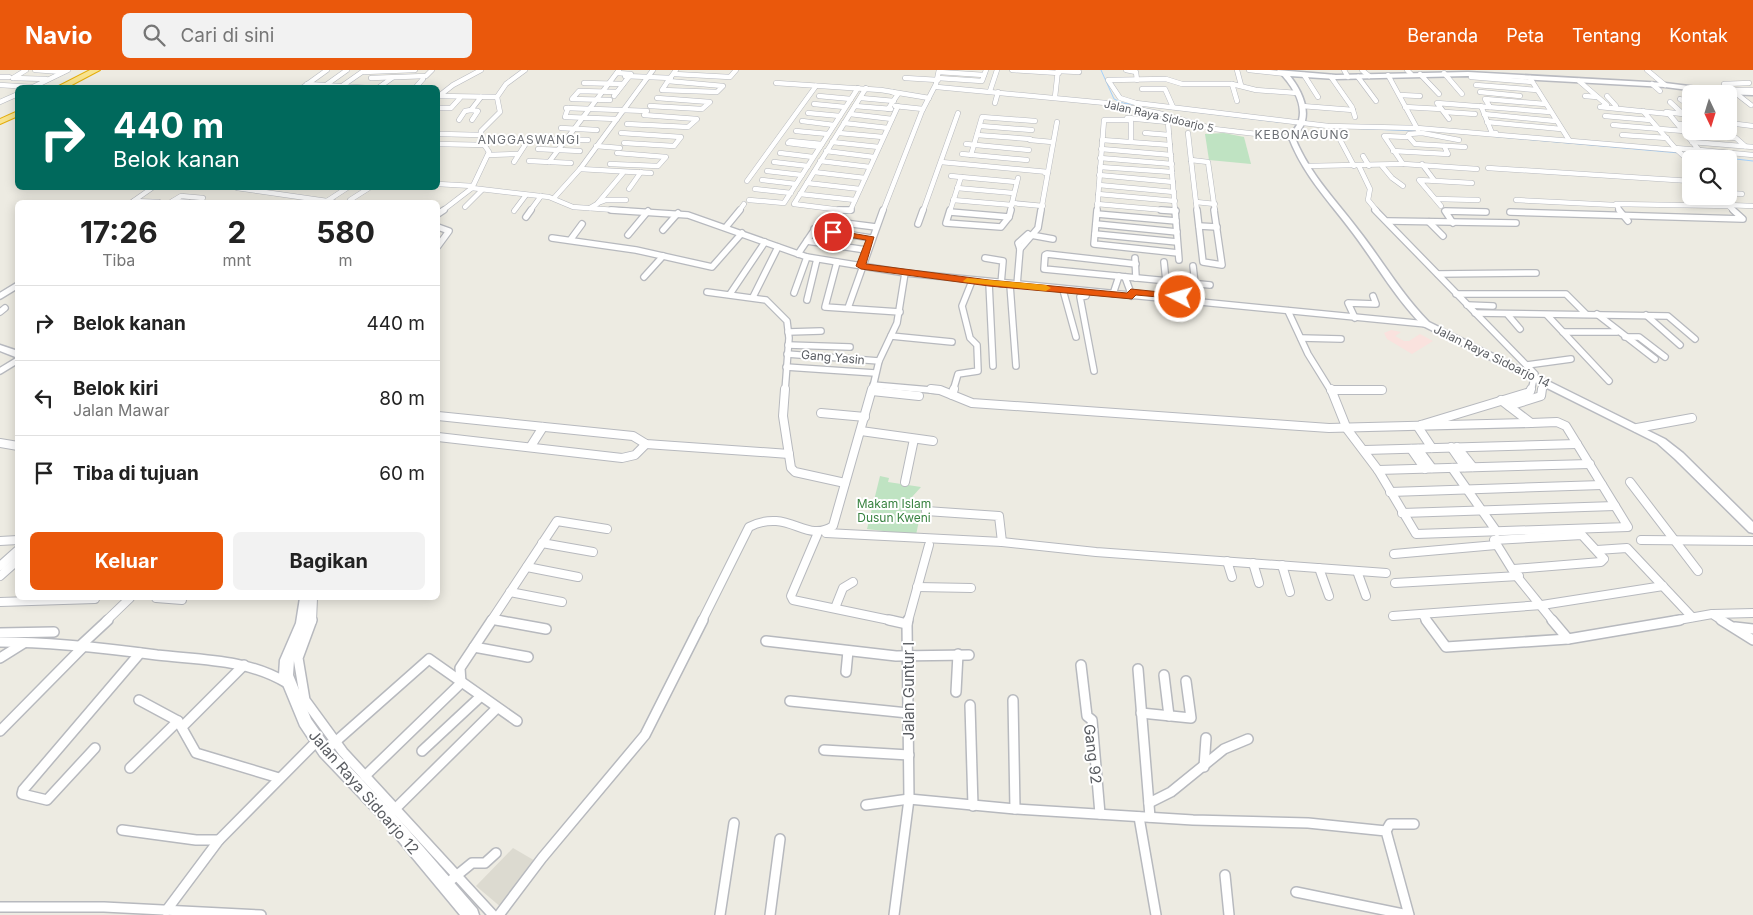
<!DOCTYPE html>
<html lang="id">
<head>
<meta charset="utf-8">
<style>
  body { margin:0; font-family:Inter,sans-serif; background:#f2f2f2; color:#222; height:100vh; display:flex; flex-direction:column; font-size:19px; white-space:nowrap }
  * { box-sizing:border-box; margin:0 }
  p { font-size:16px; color:#767676 }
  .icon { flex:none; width:28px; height:28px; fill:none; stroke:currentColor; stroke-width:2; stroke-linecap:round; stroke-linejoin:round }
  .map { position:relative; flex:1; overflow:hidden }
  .sheet { position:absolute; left:15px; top:130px; width:425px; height:400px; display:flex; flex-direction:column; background:#fff; border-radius:8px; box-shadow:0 2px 12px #0003 }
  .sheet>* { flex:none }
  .top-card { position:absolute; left:15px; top:15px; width:425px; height:105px; border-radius:8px; box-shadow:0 2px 12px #0003; background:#00695c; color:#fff; overflow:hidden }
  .needle { width:32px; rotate:176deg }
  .fabs { position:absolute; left:1682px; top:15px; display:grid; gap:10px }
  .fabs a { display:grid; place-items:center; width:55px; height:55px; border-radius:8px; background:#fff; box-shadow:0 2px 12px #0003; font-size:25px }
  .pin { position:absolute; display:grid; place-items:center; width:42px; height:42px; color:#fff; margin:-21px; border:2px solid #fff; border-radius:50%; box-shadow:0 1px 5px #0007 }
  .me { position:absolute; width:55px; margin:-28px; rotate:276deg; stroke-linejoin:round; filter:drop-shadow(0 0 4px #0008) }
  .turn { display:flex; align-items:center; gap:18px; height:105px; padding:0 15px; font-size:22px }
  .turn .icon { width:65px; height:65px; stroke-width:2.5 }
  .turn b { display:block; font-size:35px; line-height:42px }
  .eta { display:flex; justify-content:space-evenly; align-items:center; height:85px; text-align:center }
  .eta b { font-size:30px; font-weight:700; line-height:35px }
  .cta { display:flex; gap:10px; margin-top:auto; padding:10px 15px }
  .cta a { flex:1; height:58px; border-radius:8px; background:#ea580c; color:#fff; font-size:20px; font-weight:700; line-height:58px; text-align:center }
  .cta a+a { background:#f2f2f2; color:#222 }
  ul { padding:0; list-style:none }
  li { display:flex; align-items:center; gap:15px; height:75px; padding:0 15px; border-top:1px solid #e0e0e0 }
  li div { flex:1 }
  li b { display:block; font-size:19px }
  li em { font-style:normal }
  header { display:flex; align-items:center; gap:30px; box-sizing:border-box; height:70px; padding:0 25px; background:#ea580c; color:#fff }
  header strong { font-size:24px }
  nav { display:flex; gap:28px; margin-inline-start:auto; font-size:18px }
  .search { width:350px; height:45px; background:#f2f2f2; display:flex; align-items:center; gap:12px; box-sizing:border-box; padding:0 18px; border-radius:8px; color:#767676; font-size:19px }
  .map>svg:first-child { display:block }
</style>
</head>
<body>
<header>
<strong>Navio</strong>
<div class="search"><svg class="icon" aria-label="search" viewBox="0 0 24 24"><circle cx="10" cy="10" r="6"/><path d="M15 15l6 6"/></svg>Cari di sini</div>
<nav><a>Beranda</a><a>Peta</a><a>Tentang</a><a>Kontak</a></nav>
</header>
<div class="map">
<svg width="1753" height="845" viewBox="0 0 1753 845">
  <rect width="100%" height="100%" fill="#edebe2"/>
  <path fill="#dcdad0" d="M513 778 537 792 502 838 476 816Z"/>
  <path fill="#fae2de" d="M1391 260 1401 262 1395 266 1404 271H1409L1420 264 1433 271 1412 284 1387 269 1384 263Z"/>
  <g fill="#bfe3c2">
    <path d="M1224 63 1244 67 1251 94 1209 90 1205 64Z"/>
    <path d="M880 406 889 408 888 412 921 417 912 427 914 435 922 436 916 465 867 459Z"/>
  </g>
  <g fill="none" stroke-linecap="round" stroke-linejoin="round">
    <g stroke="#a4d0fb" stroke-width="1">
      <path d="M1101 0 1114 29 1123 33 1278 52"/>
      <path d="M1345 58 1417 61"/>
      <path d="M1489 66 1679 83"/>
      <path d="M1683 83 1753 91"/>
    </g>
    <g stroke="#b7b9be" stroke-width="5.5">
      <g id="street-far3">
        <path d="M35 0 63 2"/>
        <path d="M525 0 506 14 497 27 500 42 481 61V70L489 82 472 118 549 127 573 137 629 141"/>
        <path d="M1012 0 1059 3"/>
        <path d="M1126 0 1136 2 1137 10"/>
        <path d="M1237 0 1241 15"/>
        <path d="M1249 0 1286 4"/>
        <path d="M1344 0 1348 7"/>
        <path d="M1362 0 1369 6"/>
        <path d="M1407 0 1411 4"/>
        <path d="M1647 0 1665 15"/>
        <path d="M1058 1 1079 2"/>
        <path d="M363 2 415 0"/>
        <path d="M939 2 984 5"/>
        <path d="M1444 3 1462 24"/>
        <path d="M674 4 730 7 736 0"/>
        <path d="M1420 4 1439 24"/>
        <path d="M1304 5 1318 27"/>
        <path d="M1388 5 1418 60"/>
        <path d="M625 6 671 8"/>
        <path d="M0 7H9"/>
        <path d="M1331 7 1352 37 1355 47"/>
        <path d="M1358 7 1376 31"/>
        <path d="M1471 7 1532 12"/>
        <path d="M13 8 46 9"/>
        <path d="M13 8 26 0"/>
        <path d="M371 8 426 6 432 0"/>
        <path d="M905 8 938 10"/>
        <path d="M938 8 982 11 986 0"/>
        <path d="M1530 8 1569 70"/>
        <path d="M668 11 723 16 717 22 662 20Z"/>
        <path d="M668 11 676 0"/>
        <path d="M1579 11 1607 35 1603 36"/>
        <path d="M584 13 623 14"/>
        <path d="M776 13 881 20 929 28"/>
        <path d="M1749 13 1724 14 1751 35"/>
        <path d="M307 14 369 18"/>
        <path d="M1232 14 1237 31"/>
        <path d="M1652 14 1660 21"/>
        <path d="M0 15 32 17"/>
        <path d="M326 15 347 0"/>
        <path d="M1476 15 1537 20"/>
        <path d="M342 16 365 0"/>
        <path d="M937 17 1106 33 1158 43 1214 59 1292 68"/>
        <path d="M31 18 68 0"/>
        <path d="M302 18 327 0"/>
        <path d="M378 18 392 8"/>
        <path d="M415 18 423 9"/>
        <path d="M1142 19H1165L1173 37"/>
        <path d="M1734 20H1753"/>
        <path d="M990 21 997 0"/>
        <path d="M1480 22 1520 26"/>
        <path d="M1297 23 1256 20 1232 14H1182L1166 9 1108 10 1120 28 1136 33 1328 56 1417 58 1677 80"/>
        <path d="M1400 25 1420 26"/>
        <path d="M438 26 497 27"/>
        <path d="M439 26 453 15 481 0"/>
        <path d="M614 26 631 4 617 3"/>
        <path d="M819 26 851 29"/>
        <path d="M1585 26 1597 27"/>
        <path d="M1607 26 1616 36"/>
        <path d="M1055 27 1058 0"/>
        <path d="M861 28 894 31"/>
        <path d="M1680 29 1691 36"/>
        <path d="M610 30 572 29 579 21 617 22"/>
        <path d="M0 32 18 24"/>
        <path d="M1670 32 1683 44"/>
        <path d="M995 33 998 22"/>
        <path d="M814 34 845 37"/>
        <path d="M650 36 702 39 710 32 657 28"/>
        <path d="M855 36 891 39"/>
        <path d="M895 36 923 39"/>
        <path d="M1302 36 1353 40"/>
        <path d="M1481 36 1492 63H1496"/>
        <path d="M1405 37 1441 39"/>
        <path d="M1490 37 1485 29 1545 34"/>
        <path d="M1600 37 1669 44 1699 80 1675 78 1691 93"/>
        <path d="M438 38H451L460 28"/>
        <path d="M566 38 647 41"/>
        <path d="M568 38 565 47 617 49"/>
        <path d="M888 39 898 24 892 22"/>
        <path d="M1643 41 1675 78"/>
        <path d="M1445 42 1475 44"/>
        <path d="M1666 42 1691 45"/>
        <path d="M808 43 840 46"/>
        <path d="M850 44 892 49"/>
        <path d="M1484 44 1555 51"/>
        <path d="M1605 46 1650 50"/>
        <path d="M1127 48 1168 52 1175 141"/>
        <path d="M1131 48V72"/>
        <path d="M1449 49 1437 33 1550 42"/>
        <path d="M459 50 465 41 471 40"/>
        <path d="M472 50 478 41 471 40 481 27"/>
        <path d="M802 51 834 55"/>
        <path d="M1487 52 1561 59"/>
        <path d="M844 53 888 58"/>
        <path d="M1729 53 1753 56"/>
        <path d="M627 54 688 57 697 49 644 45"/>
        <path d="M1678 54 1691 55"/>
        <path d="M1613 55 1684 61"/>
        <path d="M981 56 1032 60"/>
        <path d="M561 58 597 60"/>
        <path d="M796 61 828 64"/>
        <path d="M1345 62H1336L1354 96"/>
        <path d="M621 63 681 67 674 76 624 73"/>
        <path d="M839 63 883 67"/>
        <path d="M1145 63 1169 65"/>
        <path d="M1188 63 1191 90"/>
        <path d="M441 64 480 65"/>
        <path d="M1686 64 1736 68 1745 76"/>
        <path d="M977 65 1030 69"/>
        <path d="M1622 65 1667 68"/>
        <path d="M1409 67 1415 74 1465 77"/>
        <path d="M548 69 588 70"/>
        <path d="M1030 70 1052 72"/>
        <path d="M1102 70 1170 75"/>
        <path d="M832 72 879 77"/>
        <path d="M1692 72 1753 77"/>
        <path d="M438 74 485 75"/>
        <path d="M966 74 1029 80"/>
        <path d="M596 76 620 78"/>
        <path d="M820 77 788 73 790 71 822 74"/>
        <path d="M538 79 580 81"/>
        <path d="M1101 79 1171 85"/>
        <path d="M1699 80 1753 85"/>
        <path d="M826 81 874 87"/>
        <path d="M1393 81 1448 84 1444 76"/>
        <path d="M780 83 813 87"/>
        <path d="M962 84 1027 90"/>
        <path d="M488 85 518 84"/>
        <path d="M971 85 982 47 1035 51"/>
        <path d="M1363 86 1369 96"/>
        <path d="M1100 88 1172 94"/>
        <path d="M1191 90 1208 92 1215 141"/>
        <path d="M1191 90 1197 141"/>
        <path d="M529 91 571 93"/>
        <path d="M820 91 870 97"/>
        <path d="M514 92 525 75"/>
        <path d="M549 92 619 0"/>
        <path d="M774 92 808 96"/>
        <path d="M941 92 1048 102 1041 141"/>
        <path d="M610 94 658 96 666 87 617 83"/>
        <path d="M1404 94 1477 99"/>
        <path d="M1422 94 1434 110"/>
        <path d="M1307 96 1403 94 1384 66 1407 67 1409 64 1422 63 1459 70"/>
        <path d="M1359 96 1370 119 1368 130 1377 141"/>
        <path d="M1382 96 1392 108 1403 116"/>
        <path d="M1100 97 1172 102"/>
        <path d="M1488 98 1691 111"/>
        <path d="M580 99 651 103"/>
        <path d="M767 101 802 105"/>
        <path d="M814 102 865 108"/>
        <path d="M1045 103 1048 102 1057 52"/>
        <path d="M1099 105 1173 112"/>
        <path d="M951 106 961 107"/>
        <path d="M762 110 796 114"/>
        <path d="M747 111 816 16"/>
        <path d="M807 113 860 119"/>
        <path d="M438 114 473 116"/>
        <path d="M1099 115 1174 122"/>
        <path d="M237 118 334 132"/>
        <path d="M957 118 1013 123"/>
        <path d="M629 119 641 102"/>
        <path d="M755 119 791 123"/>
        <path d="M1729 123 1742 124"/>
        <path d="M800 124 855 130"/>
        <path d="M1098 124 1175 131"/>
        <path d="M1718 126 1734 141"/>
        <path d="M554 128 580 99 653 0"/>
        <path d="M1436 129 1478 130"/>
        <path d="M350 130 369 118"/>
        <path d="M749 130 784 133 858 18"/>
        <path d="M953 130 1012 135"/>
        <path d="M1516 130 1615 135"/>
        <path d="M134 131 159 132"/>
        <path d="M173 131 189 132"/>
        <path d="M327 131 347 118"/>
        <path d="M132 132 152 118"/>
        <path d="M171 132 181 126 203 128"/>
        <path d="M1196 132 1215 134"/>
        <path d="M598 133 606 130H626"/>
        <path d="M1012 133 1043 136"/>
        <path d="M1097 134 1175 141"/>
        <path d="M1728 135 1752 136"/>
        <path d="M1441 136 1419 110 1472 113"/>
        <path d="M465 137 482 120"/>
        <path d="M590 138 597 134 623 103"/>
        <path d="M442 141 472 118"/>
        <path d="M514 141 526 125"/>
        <path d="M530 141 541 126"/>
        <path d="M739 141 744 134"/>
        <path d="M849 141 794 134 866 18"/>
        <path d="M850 141 898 36"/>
        <path d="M883 141 922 41 936 14 939 0"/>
        <path d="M923 141 958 43"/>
        <path d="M950 141 961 107 1016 112"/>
        <path d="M1010 141 1018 108"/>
        <path d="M1097 141 1104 50H1131"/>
        <path d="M1620 141 1616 134 1729 136"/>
      </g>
    </g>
    <g stroke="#b7b9be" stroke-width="8">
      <g id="street-far2">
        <path d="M611 140 688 145 807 187 905 203 1426 254"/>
        <path d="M839 140H851"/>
        <path d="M950 140 946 153 1001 157 1009 147 1011 140"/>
        <path d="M1097 140 1094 174 1178 183"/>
        <path d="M1161 140 1176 141"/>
        <path d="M1175 140 1179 190"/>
        <path d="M1197 140 1203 192 1222 195 1214 140"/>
        <path d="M1375 140 1535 304 1531 321"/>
        <path d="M1619 140 1628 151"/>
        <path d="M950 142 1009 147"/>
        <path d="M1510 142 1743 149 1733 140"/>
        <path d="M438 144 444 140"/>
        <path d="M1097 144 1176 151"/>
        <path d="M526 147 531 140"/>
        <path d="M1388 151 1516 153"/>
        <path d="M1429 152 1443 166"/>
        <path d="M1453 153 1445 141 1486 142"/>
        <path d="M918 154 923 140"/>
        <path d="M1096 154 1177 162"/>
        <path d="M1199 156 1217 157"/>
        <path d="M438 157 449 161 438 176"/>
        <path d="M726 157 740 140"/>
        <path d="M814 159 871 168"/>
        <path d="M663 160 678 143"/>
        <path d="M1095 164 1177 172"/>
        <path d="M628 165 648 141"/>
        <path d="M1031 165 1053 169"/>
        <path d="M552 168 636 180 712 197 742 163"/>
        <path d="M571 169 582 154"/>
        <path d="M807 171 866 180"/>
        <path d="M1020 179 1038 158 1041 140"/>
        <path d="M798 184 821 150 876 157"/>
        <path d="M985 188 1003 191 1001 214"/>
        <path d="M1135 188 1136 208"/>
        <path d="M837 192 825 237 900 242"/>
        <path d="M1164 192 1166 211"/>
        <path d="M1136 194 1047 184 1045 185 1044 199 1210 215"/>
        <path d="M1193 196 1195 213"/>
        <path d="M1438 204 1536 203"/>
        <path d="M644 207 663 186"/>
        <path d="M1125 207 1132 226"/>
        <path d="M989 213 993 296"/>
        <path d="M1010 215 1016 296"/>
        <path d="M1017 215 1020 179 1018 173 1028 164"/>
        <path d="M1063 220 1076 267"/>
        <path d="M707 222 766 230 787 251 789 268 785 321"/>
        <path d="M1087 222 1086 226 1080 227 1094 301"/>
        <path d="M794 223 807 187"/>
        <path d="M730 224 765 172"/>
        <path d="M1113 224 1119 206"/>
        <path d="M1456 224H1566L1586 244"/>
        <path d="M0 226 18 215"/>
        <path d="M753 227 778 177"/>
        <path d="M807 230 817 189"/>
        <path d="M1467 235 1493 236"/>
        <path d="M848 238 883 140"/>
        <path d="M1288 241 1308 284 1331 321"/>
        <path d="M0 242 5 238"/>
        <path d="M1475 243 1668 246 1695 269"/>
        <path d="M1597 244 1655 289"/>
        <path d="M1508 245 1520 259"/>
        <path d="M1547 245 1609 311"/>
        <path d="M1646 245 1680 275"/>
        <path d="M1355 248 1348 233 1376 234 1373 226"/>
        <path d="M788 262 821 261"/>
        <path d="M1563 262H1617"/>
        <path d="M891 266 952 272"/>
        <path d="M1625 267H1639L1665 287"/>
        <path d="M1301 268 1341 269"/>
        <path d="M788 275 850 277"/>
        <path d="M787 284 879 291"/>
        <path d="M1527 295 1571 289"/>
        <path d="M786 297 875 303"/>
        <path d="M0 301 18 290"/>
        <path d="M873 315 942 321"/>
        <path d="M1331 320H1382"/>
        <path d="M872 321 879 291 897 253 905 203"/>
        <path d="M953 321 958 304 978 301 977 275 970 268 962 236 972 211"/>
        <path d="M1542 321 1543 312"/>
      </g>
    </g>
    <g stroke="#b7b9be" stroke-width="10">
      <g id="street-far1">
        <path d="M785 319 783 346 791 398 795 402 845 413"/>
        <path d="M931 319 940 320 972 333 1329 358 1531 353"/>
        <path d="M1331 319 1347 359 1378 400 1416 464 1628 457 1566 356 1557 352 1531 353 1501 330"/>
        <path d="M1331 320H1382"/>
        <path d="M872 321 919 326"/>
        <path d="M952 325 954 319"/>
        <path d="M1509 336 1541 326 1542 319"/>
        <path d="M821 343 865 347"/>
        <path d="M438 346 633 366 646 374 789 384"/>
        <path d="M1421 355 1530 322 1531 319"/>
        <path d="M1421 355 1418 357 1432 378"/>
        <path d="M1637 358 1692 348"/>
        <path d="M861 361 933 371"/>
        <path d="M438 367 622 388 635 385 646 374"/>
        <path d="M0 373 18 376"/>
        <path d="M531 376 543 357"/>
        <path d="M1451 377 1465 397"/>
        <path d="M1457 377 1473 397"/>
        <path d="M1411 379 1425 399"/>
        <path d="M1418 379 1432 398"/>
        <path d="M1365 380 1577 374"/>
        <path d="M1452 398 1497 462"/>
        <path d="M1378 400 1590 394"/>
        <path d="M905 412 914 369"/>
        <path d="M1630 412 1698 501"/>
        <path d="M1390 422 1602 415"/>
        <path d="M926 441 999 446 1002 472"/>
        <path d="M1402 443 1615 436"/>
        <path d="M826 463 1002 472 1096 482 1386 503"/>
        <path d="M817 465 791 526 793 530 894 551"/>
        <path d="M1641 470 1753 471"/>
        <path d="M0 471 18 470"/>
        <path d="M542 473 593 482"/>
        <path d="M1597 480 1627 478 1692 547"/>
        <path d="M1394 484 1496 475"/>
        <path d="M1227 491 1232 507"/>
        <path d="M1253 493 1259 513"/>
        <path d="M1282 495 1290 522"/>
        <path d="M0 496 18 480"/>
        <path d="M527 497 578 507"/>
        <path d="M1319 498 1329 526"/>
        <path d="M1514 499 1601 492 1604 489 1582 465 1494 470 1515 504 1553 551"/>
        <path d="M1357 501 1366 526"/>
        <path d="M0 506 18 490"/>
        <path d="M1395 513 1519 506"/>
        <path d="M917 517 971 518"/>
        <path d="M510 522 562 532"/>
        <path d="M156 528 182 530"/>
        <path d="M0 532 95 529"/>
        <path d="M835 538 843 518 853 512"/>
        <path d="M1713 544 1753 543"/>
        <path d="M1423 545 1427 551"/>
        <path d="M1393 546 1542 535 1663 516"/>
        <path d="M493 549 502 551"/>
        <path d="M106 551 130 528"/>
        <path d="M312 551 313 528"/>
        <path d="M491 551 557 451 607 459"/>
        <path d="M702 551 749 457C789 437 805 474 833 456L872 319"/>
        <path d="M908 551 929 475"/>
        <path d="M1673 551 1712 544 1723 551"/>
      </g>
    </g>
    <g stroke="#b7b9be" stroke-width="12">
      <g id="street">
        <path d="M312 550 298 588 305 630 343 682 493 845"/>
        <path d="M496 550 546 559"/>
        <path d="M889 550 907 554 909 729 894 845"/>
        <path d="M1426 550 1446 577 1568 569 1680 550"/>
        <path d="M1552 550 1568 569"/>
        <path d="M1721 550 1753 570"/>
        <path d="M907 554 908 550"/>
        <path d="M1735 557 1753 559"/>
        <path d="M0 563 54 562"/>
        <path d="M766 571 896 586 969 585"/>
        <path d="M0 572C53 572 105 578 157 585 202 590 247 589 287 613"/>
        <path d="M80 576 108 550"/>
        <path d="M474 577 528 587"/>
        <path d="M0 588 24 573"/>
        <path d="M1081 595 1087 646 1092 650 1100 744"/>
        <path d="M1138 599 1150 747"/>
        <path d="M846 602 848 581"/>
        <path d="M1164 605 1169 646"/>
        <path d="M956 622 958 584"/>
        <path d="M139 630 178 651 196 683 279 708"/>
        <path d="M1013 630 1015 739"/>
        <path d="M790 631 908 643"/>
        <path d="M970 635 973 736"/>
        <path d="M1141 643 1191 648 1186 611"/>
        <path d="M182 657 244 595"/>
        <path d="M0 661 83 577"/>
        <path d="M95 678 47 730 22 724 23 720 140 583"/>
        <path d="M824 680 909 685"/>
        <path d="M325 681 429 589 517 651"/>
        <path d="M422 681 480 627"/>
        <path d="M1204 697 1206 668"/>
        <path d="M130 698 178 651"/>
        <path d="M365 706 461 613 460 598 492 550"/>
        <path d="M1149 733 1171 722 1224 679 1248 669"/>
        <path d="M866 735 909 729 1015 739 1193 750 1308 753 1386 761 1409 845"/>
        <path d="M393 741 497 638"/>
        <path d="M1139 747 1156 845"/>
        <path d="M122 760 196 770H219"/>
        <path d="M1386 761 1390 754H1414"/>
        <path d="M1225 805 1229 845"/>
        <path d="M445 815 472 793H485L496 783"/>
        <path d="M1296 822 1408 845"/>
        <path d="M0 837H104L261 845"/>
        <path d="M166 841 219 770 317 671"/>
        <path d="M499 845 542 788 645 665 703 550"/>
        <path d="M720 845 734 753"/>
        <path d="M770 845 780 769"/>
      </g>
    </g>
    <g stroke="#b8bac0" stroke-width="3">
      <g id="secondary">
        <path d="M1277 0 1336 5 1468 2 1665 13 1721 20 1753 21V25L1720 24 1665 17 1468 6 1336 9 1290 6C1299 17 1309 35 1305 51 1304 57 1298 62 1295 68 1311 107 1339 133 1363 166 1385 195 1404 227 1429 252L1665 369 1683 383 1753 452V463L1749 462 1675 389 1657 373 1423 256C1397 230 1379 199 1358 170 1333 135 1305 109 1289 68 1291 62 1297 57 1299 50 1304 31 1289 12 1277 0Z"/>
        <path d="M0 275 18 281V288L0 281Z"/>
        <path d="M300 528H312L308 553 294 590 293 605 311 649 330 676 392 741 477 839 479 845H460L382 751 320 686 300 656 279 605 280 590 296 553Z"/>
      </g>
    </g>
    <g stroke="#e4ad0b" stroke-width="2">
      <g id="highway">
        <path d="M90 0H100L66 18H55Z"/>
        <path d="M18 41V46L0 54V49Z"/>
      </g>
    </g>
    <use href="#street-far3" stroke="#fff" stroke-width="4.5"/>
    <use href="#street-far2" stroke="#fff" stroke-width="5.5"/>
    <use href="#street-far1" stroke="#fff" stroke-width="8"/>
    <use href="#street" stroke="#fff" stroke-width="9"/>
    <use href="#secondary" fill="#fff" fill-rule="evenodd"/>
    <use href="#highway" fill="#f8e38e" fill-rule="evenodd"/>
  </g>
  <path fill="#ea580c" stroke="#983908" d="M833 160 874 167 866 194 989 210 1127 223 1131 219 1180 224 1185 227 1180 229 1136 225 1132 229 989 216 861 199 856 196 866 170 830 164 829 162Z"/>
  <path fill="#f59e0b" d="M967 208 1046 215 1051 218 1046 221 964 212 963 211Z"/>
  <g text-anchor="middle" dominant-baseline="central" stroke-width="4" stroke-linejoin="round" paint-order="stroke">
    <g font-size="11" fill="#5a5d62" stroke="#fff">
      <text transform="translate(1159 46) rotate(13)">Jalan Raya Sidoarjo 5</text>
    </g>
    <g font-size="12" letter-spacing="1" fill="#6c6f74" stroke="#fff">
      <text x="1302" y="64">KEBONAGUNG</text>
      <text x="529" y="69">ANGGASWANGI</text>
    </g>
    <g font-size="12" fill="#5a5d62" stroke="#fff">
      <text transform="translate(1492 286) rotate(26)">Jalan Raya Sidoarjo 14</text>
      <text transform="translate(833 287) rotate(5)">Gang Yasin</text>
    </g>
    <g font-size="12" fill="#398341" stroke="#fff">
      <text x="894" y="433">Makam Islam<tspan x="894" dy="14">Dusun Kweni</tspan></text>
    </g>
    <g font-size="15" fill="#5a5d62" stroke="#fff">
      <text transform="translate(908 621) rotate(-90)">Jalan Guntur I</text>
      <text transform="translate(1093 684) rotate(83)">Gang 92</text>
      <text transform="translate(364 722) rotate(49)">Jalan Raya Sidoarjo 12</text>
    </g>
  </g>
</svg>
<div class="fabs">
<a><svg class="needle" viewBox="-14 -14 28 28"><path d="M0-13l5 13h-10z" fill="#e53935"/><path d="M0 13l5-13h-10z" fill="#767676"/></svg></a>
<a><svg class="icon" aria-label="search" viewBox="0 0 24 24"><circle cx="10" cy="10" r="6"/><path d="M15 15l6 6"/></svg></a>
</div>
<div class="pin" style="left:833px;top:162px;background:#d93025"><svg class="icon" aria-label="arrive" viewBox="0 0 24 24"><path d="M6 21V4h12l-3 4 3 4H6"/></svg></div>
<svg class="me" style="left:1180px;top:227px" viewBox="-20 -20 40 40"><circle r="17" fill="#ea580c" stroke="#fff" stroke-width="3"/><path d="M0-11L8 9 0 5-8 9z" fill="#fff"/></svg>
<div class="top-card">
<div class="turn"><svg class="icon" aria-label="right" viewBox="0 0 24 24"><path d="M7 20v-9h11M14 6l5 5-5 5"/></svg><div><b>440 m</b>Belok kanan</div></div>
</div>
<section class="sheet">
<div class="eta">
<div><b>17:26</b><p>Tiba</p></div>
<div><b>2</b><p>mnt</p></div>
<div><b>580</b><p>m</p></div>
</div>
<ul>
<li><svg class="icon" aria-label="right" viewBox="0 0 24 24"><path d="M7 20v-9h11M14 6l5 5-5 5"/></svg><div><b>Belok kanan</b></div><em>440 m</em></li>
<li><svg class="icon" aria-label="left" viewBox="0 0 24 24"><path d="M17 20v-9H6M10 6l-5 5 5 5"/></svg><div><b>Belok kiri</b><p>Jalan Mawar</p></div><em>80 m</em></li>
<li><svg class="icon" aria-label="arrive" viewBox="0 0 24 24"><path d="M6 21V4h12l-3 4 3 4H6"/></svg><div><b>Tiba di tujuan</b></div><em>60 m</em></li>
</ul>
<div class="cta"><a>Keluar</a><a>Bagikan</a></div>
</section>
</div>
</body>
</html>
